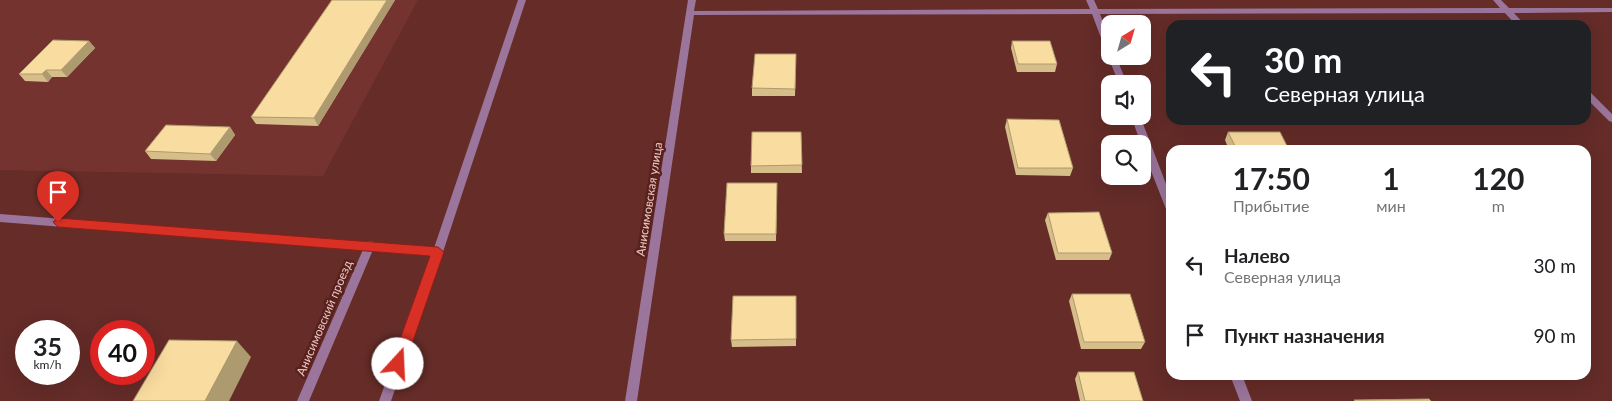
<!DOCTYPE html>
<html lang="ru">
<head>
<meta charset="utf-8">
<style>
  body { margin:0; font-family:Lato,sans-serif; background:#f6f6f6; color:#202124; height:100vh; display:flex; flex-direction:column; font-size:19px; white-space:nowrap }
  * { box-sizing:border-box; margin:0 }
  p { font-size:16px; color:#757577 }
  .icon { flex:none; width:28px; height:28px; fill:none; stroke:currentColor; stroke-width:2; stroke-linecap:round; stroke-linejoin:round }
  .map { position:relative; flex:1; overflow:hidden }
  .drawer { position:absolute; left:1166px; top:145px; width:425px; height:235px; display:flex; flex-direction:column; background:#fff; border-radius:15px; box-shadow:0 5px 20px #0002 }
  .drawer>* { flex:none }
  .hud { position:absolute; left:1166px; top:20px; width:425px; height:105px; border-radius:15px; box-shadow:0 5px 20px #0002; background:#202124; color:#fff; overflow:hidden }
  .needle { width:32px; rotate:37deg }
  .tools { position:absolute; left:1101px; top:15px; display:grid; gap:10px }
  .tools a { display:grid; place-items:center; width:50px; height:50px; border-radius:10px; background:#fff; box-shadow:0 5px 20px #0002; font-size:25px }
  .speed { position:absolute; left:15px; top:320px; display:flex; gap:10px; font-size:25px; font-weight:700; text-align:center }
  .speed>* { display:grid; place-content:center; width:65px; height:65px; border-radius:50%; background:#fff; box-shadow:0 5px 20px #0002; line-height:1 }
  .speed small { font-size:12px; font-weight:400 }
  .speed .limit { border:8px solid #d22; background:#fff; color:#111 }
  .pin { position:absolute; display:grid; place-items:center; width:42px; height:42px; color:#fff; margin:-51px -21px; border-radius:50% 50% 50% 0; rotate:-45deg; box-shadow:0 0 5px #0007 }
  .pin .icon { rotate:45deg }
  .me { position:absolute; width:55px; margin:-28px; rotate:20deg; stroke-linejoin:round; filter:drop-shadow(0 0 4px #0008) }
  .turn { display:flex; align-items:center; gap:18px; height:105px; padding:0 15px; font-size:22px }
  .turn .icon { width:65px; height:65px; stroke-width:2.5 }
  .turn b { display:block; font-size:35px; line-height:42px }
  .eta { display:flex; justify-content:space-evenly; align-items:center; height:85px; text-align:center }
  .eta b { font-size:30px; font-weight:700; line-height:35px }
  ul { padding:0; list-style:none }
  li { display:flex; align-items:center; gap:15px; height:70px; padding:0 15px }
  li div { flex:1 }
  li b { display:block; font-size:19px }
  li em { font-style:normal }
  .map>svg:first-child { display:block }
</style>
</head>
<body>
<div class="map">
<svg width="1612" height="401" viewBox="0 0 1612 401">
  <rect width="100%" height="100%" fill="#652c28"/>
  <path fill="#75332f" d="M0 0H418L323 176 0 170Z"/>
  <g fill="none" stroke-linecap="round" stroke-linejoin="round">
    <g fill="#9b759b" fill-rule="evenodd">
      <path d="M688 0H696L694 11 1090 9 1086 0H1094L1098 9 1500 8 1493 0H1501L1509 8H1612V12L1514 13 1525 25H1516L1505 13 1100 14 1110 40V54L1106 51 1092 14 694 15 637 401H625Z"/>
      <path d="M1110 54V56H1116L1127 84H1119L1108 56Z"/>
      <path d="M1586 90 1589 91 1612 114V122L1609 121 1586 98Z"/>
      <path d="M1131 116H1140L1171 197V213L1167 212 1166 209 1142 148V144H1141Z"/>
      <path d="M370 241 374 242 375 245 309 401H297L365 245 366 242Z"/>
      <path d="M1230 375H1242L1252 401H1240Z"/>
    </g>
    <path fill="#9b759b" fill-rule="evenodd" d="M518 0H526L443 252 391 401H379L431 256 0 222V214L434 248Z"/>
  </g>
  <g fill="#d6bd89">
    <path d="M332 0H395L318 126 256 124 251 117Z"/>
    <path d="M89 41 95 48 67 77H52L48 82 25 81 19 74Z"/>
    <path d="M1012 41 1057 64 1055 72H1017L1011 48Z"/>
    <path d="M796 54 795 96H752V88Z"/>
    <path d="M1007 119 1073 168 1070 176 1016 175 1005 127Z"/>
    <path d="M230 127 235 135 216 161 151 159 145 151Z"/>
    <path d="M801 132 802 173H751V166Z"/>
    <path d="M1228 132 1289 150H1229L1225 140Z"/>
    <path d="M777 183 776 241H725L724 234Z"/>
    <path d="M1048 213 1112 253 1109 260H1056L1045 220Z"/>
    <path d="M1072 294 1145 342 1141 349H1081L1069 301Z"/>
    <path d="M796 296V346L732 347 731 340Z"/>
    <path d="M1078 372 1143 401H1080L1075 379Z"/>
  </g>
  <g fill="#ae9a6f">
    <path d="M387 0H395L318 126 314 118Z"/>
    <path d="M89 41 95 48 67 77 61 70Z"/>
    <path d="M46 70 52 77 48 82 42 74Z"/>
    <path d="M230 127 235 135 216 161 210 154Z"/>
    <path d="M237 341 251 357 229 401H205Z"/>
  </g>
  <g fill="#f9dc9f" stroke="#ae9a6f">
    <path d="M332 0H387L314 118 251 117Z"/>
    <path d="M53 40 89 41 61 70H46L42 74H19Z"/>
    <path d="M1012 41H1050L1057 64H1018Z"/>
    <path d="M755 54H796L795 89 752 88Z"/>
    <path d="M1007 119 1059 120 1073 168H1018Z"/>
    <path d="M166 125 230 127 210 154 145 151Z"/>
    <path d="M752 132H801L802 165 751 166Z"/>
    <path d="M1228 132H1280L1289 150H1237Z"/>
    <path d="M727 183H777L776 234H724Z"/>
    <path d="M1099 212 1112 253H1058L1048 213Z"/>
    <path d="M1072 294H1130L1145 342H1084Z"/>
    <path d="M733 296H796V339L731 340Z"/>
    <path d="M169 340 237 341 205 401H133Z"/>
    <path d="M1078 372H1134L1143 401H1085Z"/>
    <path d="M1429 399 1431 401H1355L1354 400Z"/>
  </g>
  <path fill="#d93025" stroke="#8d1f18" d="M58 218 438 247 444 252 405 364 403 368H393L391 364 430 256 58 227 53 222Z"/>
  <g text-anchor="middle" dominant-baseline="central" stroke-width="5" stroke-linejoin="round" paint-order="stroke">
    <g font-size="12" fill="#ecc8c3" stroke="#59211e">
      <text transform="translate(649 199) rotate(-81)">Анисимовская улица</text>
      <text transform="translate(324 318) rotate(-67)">Анисимовский проезд</text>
    </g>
  </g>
</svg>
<div class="tools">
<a><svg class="needle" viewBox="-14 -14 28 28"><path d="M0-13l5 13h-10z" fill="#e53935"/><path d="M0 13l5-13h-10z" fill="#757577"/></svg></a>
<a><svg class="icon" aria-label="sound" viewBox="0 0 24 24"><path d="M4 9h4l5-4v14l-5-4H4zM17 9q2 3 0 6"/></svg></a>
<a><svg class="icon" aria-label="search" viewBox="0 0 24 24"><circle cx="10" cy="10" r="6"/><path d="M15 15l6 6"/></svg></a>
</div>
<div class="speed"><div>35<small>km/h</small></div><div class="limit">40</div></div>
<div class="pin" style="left:58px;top:222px;background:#d93025"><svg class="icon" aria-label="arrive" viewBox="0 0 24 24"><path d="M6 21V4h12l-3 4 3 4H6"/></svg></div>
<svg class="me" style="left:398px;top:364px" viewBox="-20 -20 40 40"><circle r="19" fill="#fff"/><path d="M0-13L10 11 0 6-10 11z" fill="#d93025"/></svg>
<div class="hud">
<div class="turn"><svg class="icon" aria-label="left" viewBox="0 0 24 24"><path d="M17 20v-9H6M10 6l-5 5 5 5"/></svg><div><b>30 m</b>Северная улица</div></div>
</div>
<section class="drawer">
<div class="eta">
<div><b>17:50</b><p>Прибытие</p></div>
<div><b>1</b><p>мин</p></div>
<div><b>120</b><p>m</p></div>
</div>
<ul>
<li><svg class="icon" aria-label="left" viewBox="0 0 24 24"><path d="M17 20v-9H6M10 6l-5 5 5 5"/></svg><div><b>Налево</b><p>Северная улица</p></div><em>30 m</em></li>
<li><svg class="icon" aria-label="arrive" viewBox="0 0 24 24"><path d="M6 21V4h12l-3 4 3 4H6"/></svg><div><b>Пункт назначения</b></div><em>90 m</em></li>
</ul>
</section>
</div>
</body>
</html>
